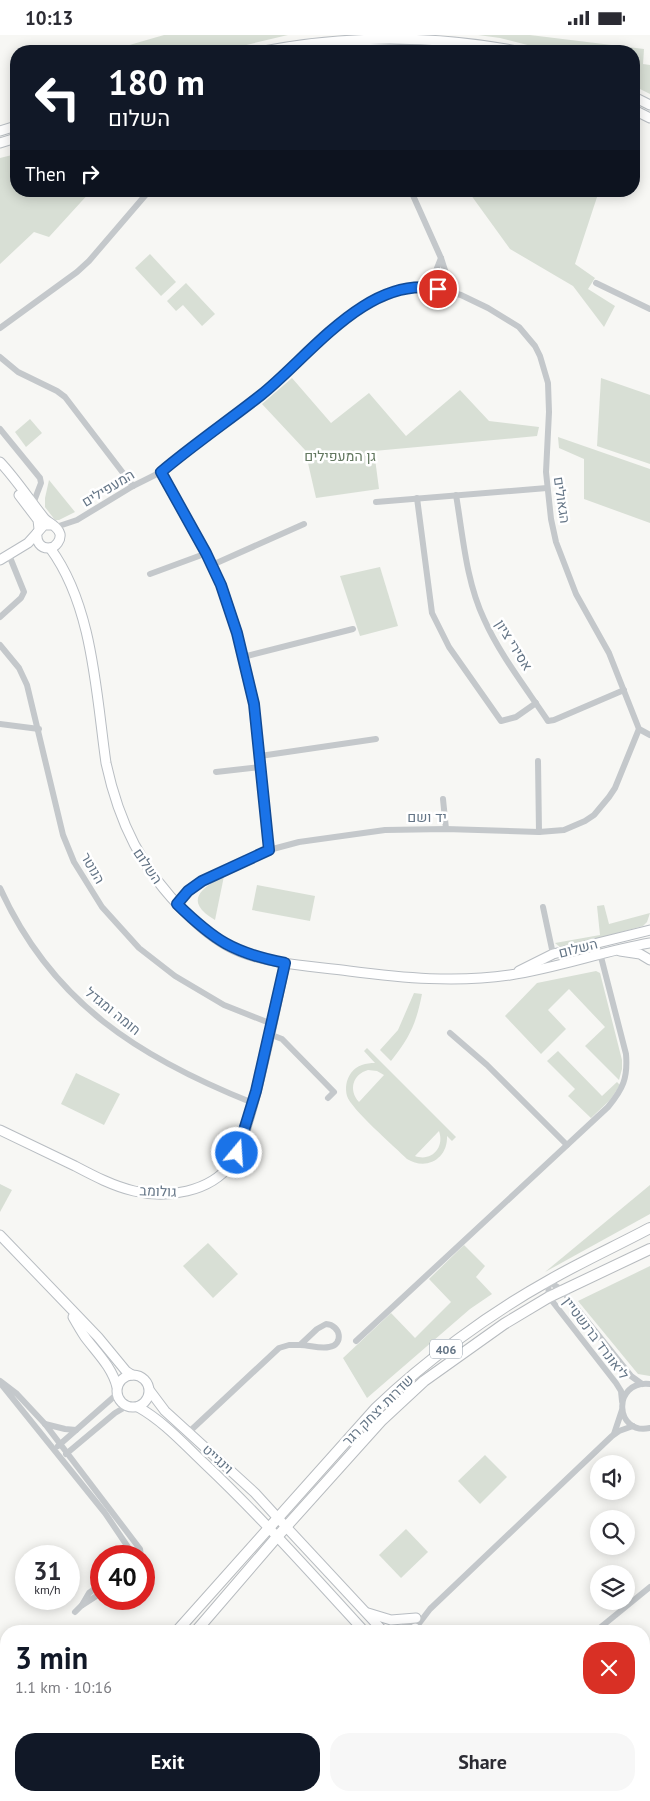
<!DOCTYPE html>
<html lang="en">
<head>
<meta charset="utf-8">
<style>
  body { margin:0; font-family:"PT Sans",Heebo,sans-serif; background:#f7f7f7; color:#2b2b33; height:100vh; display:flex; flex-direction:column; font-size:19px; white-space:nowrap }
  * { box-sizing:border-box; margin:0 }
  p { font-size:16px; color:#7c7c81 }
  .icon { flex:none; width:28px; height:28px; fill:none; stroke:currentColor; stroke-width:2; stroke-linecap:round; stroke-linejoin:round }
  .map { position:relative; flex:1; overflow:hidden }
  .sheet { position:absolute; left:0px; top:1590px; width:650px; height:176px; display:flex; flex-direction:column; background:#fff; border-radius:20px 20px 0 0; box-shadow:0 2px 12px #0003 }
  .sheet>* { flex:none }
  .guide { position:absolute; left:10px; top:10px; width:630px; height:152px; border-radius:20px; box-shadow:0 2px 12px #0003; background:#111827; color:#fff; overflow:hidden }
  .tools { position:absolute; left:590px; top:1420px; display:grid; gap:10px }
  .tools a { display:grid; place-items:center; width:45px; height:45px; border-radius:50%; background:#fff; box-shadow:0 2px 12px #0003; font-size:25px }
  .speed { position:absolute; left:15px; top:1510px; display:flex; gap:10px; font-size:25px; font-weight:700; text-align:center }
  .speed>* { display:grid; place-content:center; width:65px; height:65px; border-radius:50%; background:#fff; box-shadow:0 2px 12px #0003; line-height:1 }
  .speed small { font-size:12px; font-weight:400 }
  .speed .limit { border:8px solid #d22; background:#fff; color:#111 }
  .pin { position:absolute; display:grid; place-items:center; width:42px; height:42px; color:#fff; margin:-21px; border:2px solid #fff; border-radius:50%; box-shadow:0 1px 5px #0007 }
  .me { position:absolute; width:55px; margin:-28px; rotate:18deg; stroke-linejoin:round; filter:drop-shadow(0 0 4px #0008) }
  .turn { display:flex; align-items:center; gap:18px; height:105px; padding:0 15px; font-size:22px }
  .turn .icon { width:65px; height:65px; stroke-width:2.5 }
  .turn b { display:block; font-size:35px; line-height:42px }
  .then { display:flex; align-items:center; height:48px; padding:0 15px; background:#0003; gap:10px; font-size:19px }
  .round { display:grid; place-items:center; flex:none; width:52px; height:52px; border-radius:20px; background:#f7f7f7 }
  .summary { display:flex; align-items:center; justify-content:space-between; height:85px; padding:0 15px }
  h1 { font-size:30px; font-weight:700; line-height:38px; color:#111827 }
  .cta { display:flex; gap:10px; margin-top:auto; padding:10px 15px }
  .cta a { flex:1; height:58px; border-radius:20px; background:#111827; color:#fff; font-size:20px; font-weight:700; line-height:58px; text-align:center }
  .cta a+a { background:#f7f7f7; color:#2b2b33 }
  .status { display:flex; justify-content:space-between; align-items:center; height:35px; padding:0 25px; background:#fff; direction:ltr }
  .status svg { height:14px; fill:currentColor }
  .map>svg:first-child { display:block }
</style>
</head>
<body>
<div class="status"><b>10:13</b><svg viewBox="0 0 49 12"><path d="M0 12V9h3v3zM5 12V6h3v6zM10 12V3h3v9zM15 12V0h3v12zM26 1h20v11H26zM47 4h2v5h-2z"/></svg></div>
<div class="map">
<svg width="650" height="1766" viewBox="0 0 650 1766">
  <rect width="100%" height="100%" fill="#f7f7f4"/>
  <g fill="#d8dfd5" fill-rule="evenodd">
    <path d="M164 0H288L221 16H118L126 11Z"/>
    <path d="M478 0H530L644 14 643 29 650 30V59L634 51V16H551L500 3Z"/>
    <path d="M16 119V156H91L49 202 34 197 0 229V123Z"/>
    <path d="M468 156H599L575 229 595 243 588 254 615 271 604 292 573 251 510 214Z"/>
    <path d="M150 219 176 247 161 261 135 233Z"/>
    <path d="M186 248 215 279 202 291 183 270 176 276 167 266Z"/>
    <path d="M292 343 331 388 369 358 406 401 460 355 489 386 539 392 537 401 374 416 379 454 316 463 305 415 262 369Z"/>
    <path d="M601 343 650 360V429L597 411Z"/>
    <path d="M30 384 42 398 26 412 15 397Z"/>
    <path d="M558 402 650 434V488L584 464V424L559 413Z"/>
    <path d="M49 445 75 477 59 485H55L45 472V463Z"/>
    <path d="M380 532 398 591 360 601 340 541Z"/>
    <path d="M224 841 215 885C183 866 201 853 224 841Z"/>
    <path d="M257 850 315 861 310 886 252 875Z"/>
    <path d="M604 870 609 889 650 878 647 887 643 891 567 912H560L555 908 600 900 597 871Z"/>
    <path d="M596 936 600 938 622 1025V1034L619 1045 585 1011 605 992 569 954 548 975 566 994 541 1019 505 981 537 948Z"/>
    <path d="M414 958 422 959C416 989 410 1002 391 1026L380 1015 398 995Z"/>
    <path d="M367 1013 456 1102 452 1106 447 1101C448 1124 426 1136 407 1124 395 1112 351 1074 347 1061 345 1053 346 1045 351 1038 357 1030 366 1028 375 1028L364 1016ZM368 1035 377 1036 384 1040 359 1067C348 1055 353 1039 368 1035ZM439 1096C445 1113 431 1127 415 1121Z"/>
    <path d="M558 1016 602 1061 617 1047 620 1050 610 1065 591 1083 568 1061 575 1054 547 1026Z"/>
    <path d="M76 1038 120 1059 104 1090 61 1069Z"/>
    <path d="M0 1149 12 1155 0 1177Z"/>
    <path d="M650 1150V1179L545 1237Z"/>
    <path d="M208 1208 238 1239 213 1263 183 1231Z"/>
    <path d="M464 1210 485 1231 476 1242 492 1259 470 1274 367 1363 343 1323 391 1278 415 1303 451 1267 429 1244Z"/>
    <path d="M650 1231V1341L638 1339 578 1266Z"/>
    <path d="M485 1420 507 1442 480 1469 458 1446Z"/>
    <path d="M406 1494 428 1517 401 1543 379 1520Z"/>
    <path d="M6 1648V1708L1 1713 0 1652Z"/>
  </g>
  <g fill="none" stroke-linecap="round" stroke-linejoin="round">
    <g stroke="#b8bdc2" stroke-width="11">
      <g id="secondary">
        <path d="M264 16C346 0 434 0 517 16"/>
        <path d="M326 16 355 13 446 16"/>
        <path d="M634 62 650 70"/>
        <path d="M634 75 650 83"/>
        <path d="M0 96 16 91"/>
        <path d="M0 108 16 103"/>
        <path d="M0 427C16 444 29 464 44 483 48 488 58 491 60 499 61 505 56 512 50 513 40 514 36 506 37 498L44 490H53"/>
        <path d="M19 460 38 485 39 494"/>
        <path d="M50 513C93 571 96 658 106 728 119 788 142 835 186 878 202 894 220 909 241 917 275 930 313 931 349 936 403 943 456 948 510 940 558 933 603 916 650 908"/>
        <path d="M0 525 28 508 37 498"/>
        <path d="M620 916 640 919 650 925"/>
        <path d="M519 936 553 919 650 895"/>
        <path d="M0 1095C25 1107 50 1119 75 1131 94 1141 113 1151 134 1156 167 1164 210 1157 231 1129 241 1115 244 1098 249 1083 264 1032 274 979 285 928"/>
        <path d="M0 1200 98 1302 126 1336 132 1340"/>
        <path d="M73 1282C77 1289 81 1296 85 1302 97 1318 112 1332 117 1352"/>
        <circle cx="133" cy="1356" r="16"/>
        <path d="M150 1356 165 1376 255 1458 276 1481 383 1596"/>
        <path d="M138 1372C163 1386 183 1408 204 1428 260 1481 312 1539 364 1596"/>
        <path d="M368 1578 391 1585 416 1583"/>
        <path d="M414 1596 415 1593"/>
        <path d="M644 1635 650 1630"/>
        <path d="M8 1760 13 1766"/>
        <path d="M477 1762 485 1760"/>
      </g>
    </g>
    <g stroke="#b7bbbf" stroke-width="12">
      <g id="primary">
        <path d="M177 1596 376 1373C425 1326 489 1279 548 1246 581 1227 616 1211 650 1193"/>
        <path d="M196 1596 276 1503 382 1385 424 1346 504 1289 549 1262 650 1214"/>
        <path d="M0 1766 7 1760"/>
        <path d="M25 1766 32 1760"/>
      </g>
    </g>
    <g stroke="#c4c8cb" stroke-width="6">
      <path d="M411 156 441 223 452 257"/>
      <path d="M596 248 650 274"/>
      <path d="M424 251 435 238 441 223"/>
      <path d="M0 293 77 237 89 226 149 156"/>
      <path d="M0 322 18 337 57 356 65 362 133 451"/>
      <path d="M0 394 40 443 41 448 33 469"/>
      <path d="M161 437 207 518 221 550 237 598 254 669 269 815"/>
      <path d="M456 460C463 501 466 546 484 584 500 620 526 653 548 686L554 685 624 655"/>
      <path d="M417 463 432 578 449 612 501 686 516 682 536 668"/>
      <path d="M376 467 547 453"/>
      <path d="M56 492 77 485 133 451 161 437 263 359 326 299 361 271 392 258 424 251 461 260 488 273 519 292 535 311 540 321 548 348 549 377 546 437 551 484 556 507 576 559 609 618 639 694 650 700"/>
      <path d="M212 530 304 489"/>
      <path d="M150 539 207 518"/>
      <path d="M0 582 21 563 24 557 9 520"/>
      <path d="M0 610 19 633 27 650 63 800 74 827 102 872 139 913 175 941 224 970 272 989"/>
      <path d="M243 622 353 594"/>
      <path d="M0 689 39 694"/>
      <path d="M260 721 376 704"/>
      <path d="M538 726 539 797"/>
      <path d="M216 737 260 732"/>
      <path d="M443 764 446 794"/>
      <path d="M0 853C52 968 140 1023 253 1068"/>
      <path d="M177 869 187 856 202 846 252 821 269 815 299 807 385 795 446 794 539 797 564 795 585 786 594 780 609 762 615 753 639 694"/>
      <path d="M543 872 553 919"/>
      <path d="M450 998 487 1030 567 1110"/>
      <path d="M269 999 282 1004 334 1057 328 1063"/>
      <path d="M548 1246 549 1262 616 1348 621 1356 622 1366"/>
      <path d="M548 1246 562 1255 631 1341 642 1349"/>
      <path d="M326 1289C341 1290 344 1310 329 1312 320 1314 309 1310 300 1310L317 1294Z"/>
      <path d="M356 1306 608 1072C623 1054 628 1043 626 1019L600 918"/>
      <path d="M0 1346 17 1359 45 1389 140 1514 141 1521"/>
      <path d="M1 1349 105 1478 130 1515 132 1521"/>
      <path d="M650 1349C611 1345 615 1401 650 1393"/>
      <path d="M45 1389 65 1394 76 1395"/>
      <path d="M189 1397 279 1313 289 1310H300"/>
      <path d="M614 1399 622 1375"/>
      <path d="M58 1411 117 1359"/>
      <path d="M66 1419 115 1378 127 1371"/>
      <path d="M82 1570 89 1558 101 1549"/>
      <path d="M75 1577 81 1571 101 1558"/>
      <path d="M414 1595 430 1574 612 1401 619 1396 633 1391"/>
      <path d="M398 1596 416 1583"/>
      <path d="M596 1596 650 1552"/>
      <path d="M644 1736 650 1743"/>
      <path d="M207 1766 214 1760"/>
      <path d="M223 1766 230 1760"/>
    </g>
    <use href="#secondary" stroke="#fff" stroke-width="9"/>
    <use href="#primary" stroke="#fff" stroke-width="10"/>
  </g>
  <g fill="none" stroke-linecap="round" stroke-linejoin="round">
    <g stroke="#114b97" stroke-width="12">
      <path id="route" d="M237 1118 256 1056 285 928C233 918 214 905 177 869L188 856 202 846 269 815 254 669 237 598 221 550 206 518 161 437C193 410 228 386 261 360 309 322 368 239 438 254"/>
    </g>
    <use href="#route" stroke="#1a73e8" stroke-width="9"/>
  </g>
  <g text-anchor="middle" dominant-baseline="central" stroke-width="5" stroke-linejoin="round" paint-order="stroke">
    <rect fill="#fff" stroke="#929eaa" stroke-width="1" x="430" y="1304.5" width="32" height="19" rx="4"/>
    <g font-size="12" font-weight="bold" fill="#647586">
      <text x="446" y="1314">406</text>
    </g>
    <g font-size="14" fill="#637860" stroke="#fff">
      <text x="340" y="421">גן המעפילים</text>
    </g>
    <g font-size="14" fill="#647586" stroke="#fff">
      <text transform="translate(108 453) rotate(-31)">המעפילים</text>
      <text transform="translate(562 465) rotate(82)">הגאולים</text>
      <text transform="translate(514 610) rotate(58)">אסירי ציון</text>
      <text x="427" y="782">יד ושם</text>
      <text transform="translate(148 831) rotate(56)">השלום</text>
      <text transform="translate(93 833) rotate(60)">הנוטר</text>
      <text transform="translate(578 913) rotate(-14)">השלום</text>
      <text transform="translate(113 976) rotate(39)">חומה ומגדל</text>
      <text transform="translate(158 1156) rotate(2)">גולומב</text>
      <text transform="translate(596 1303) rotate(53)">ליאונרד ברנשטיין</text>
      <text transform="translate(378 1375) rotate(-45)">שדרות יצחק רגר</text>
      <text transform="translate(218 1424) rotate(43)">וינגייט</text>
    </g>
  </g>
</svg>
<div class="tools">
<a><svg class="icon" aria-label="sound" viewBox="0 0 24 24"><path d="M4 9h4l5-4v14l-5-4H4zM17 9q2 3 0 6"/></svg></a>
<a><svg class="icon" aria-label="search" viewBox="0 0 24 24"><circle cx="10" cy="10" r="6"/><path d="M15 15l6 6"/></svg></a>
<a><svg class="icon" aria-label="layers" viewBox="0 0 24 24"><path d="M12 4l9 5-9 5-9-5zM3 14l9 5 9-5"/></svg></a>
</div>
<div class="speed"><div>31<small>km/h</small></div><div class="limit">40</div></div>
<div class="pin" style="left:438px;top:254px;background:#d93025"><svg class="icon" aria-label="arrive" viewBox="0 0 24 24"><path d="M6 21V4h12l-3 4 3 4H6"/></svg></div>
<svg class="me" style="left:237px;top:1118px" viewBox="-20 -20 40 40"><circle r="17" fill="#1a73e8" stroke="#fff" stroke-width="3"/><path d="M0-11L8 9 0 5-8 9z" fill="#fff"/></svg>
<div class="guide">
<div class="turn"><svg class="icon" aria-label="left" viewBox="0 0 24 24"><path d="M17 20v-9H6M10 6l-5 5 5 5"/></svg><div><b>180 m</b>השלום</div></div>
<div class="then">Then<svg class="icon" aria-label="right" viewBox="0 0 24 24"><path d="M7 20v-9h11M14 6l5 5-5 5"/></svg></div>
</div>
<section class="sheet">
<div class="summary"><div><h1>3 min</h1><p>1.1 km · 10:16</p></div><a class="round" style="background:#d93025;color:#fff"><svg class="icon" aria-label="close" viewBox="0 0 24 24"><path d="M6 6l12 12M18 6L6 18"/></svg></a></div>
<div class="cta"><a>Exit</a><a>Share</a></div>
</section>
</div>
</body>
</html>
